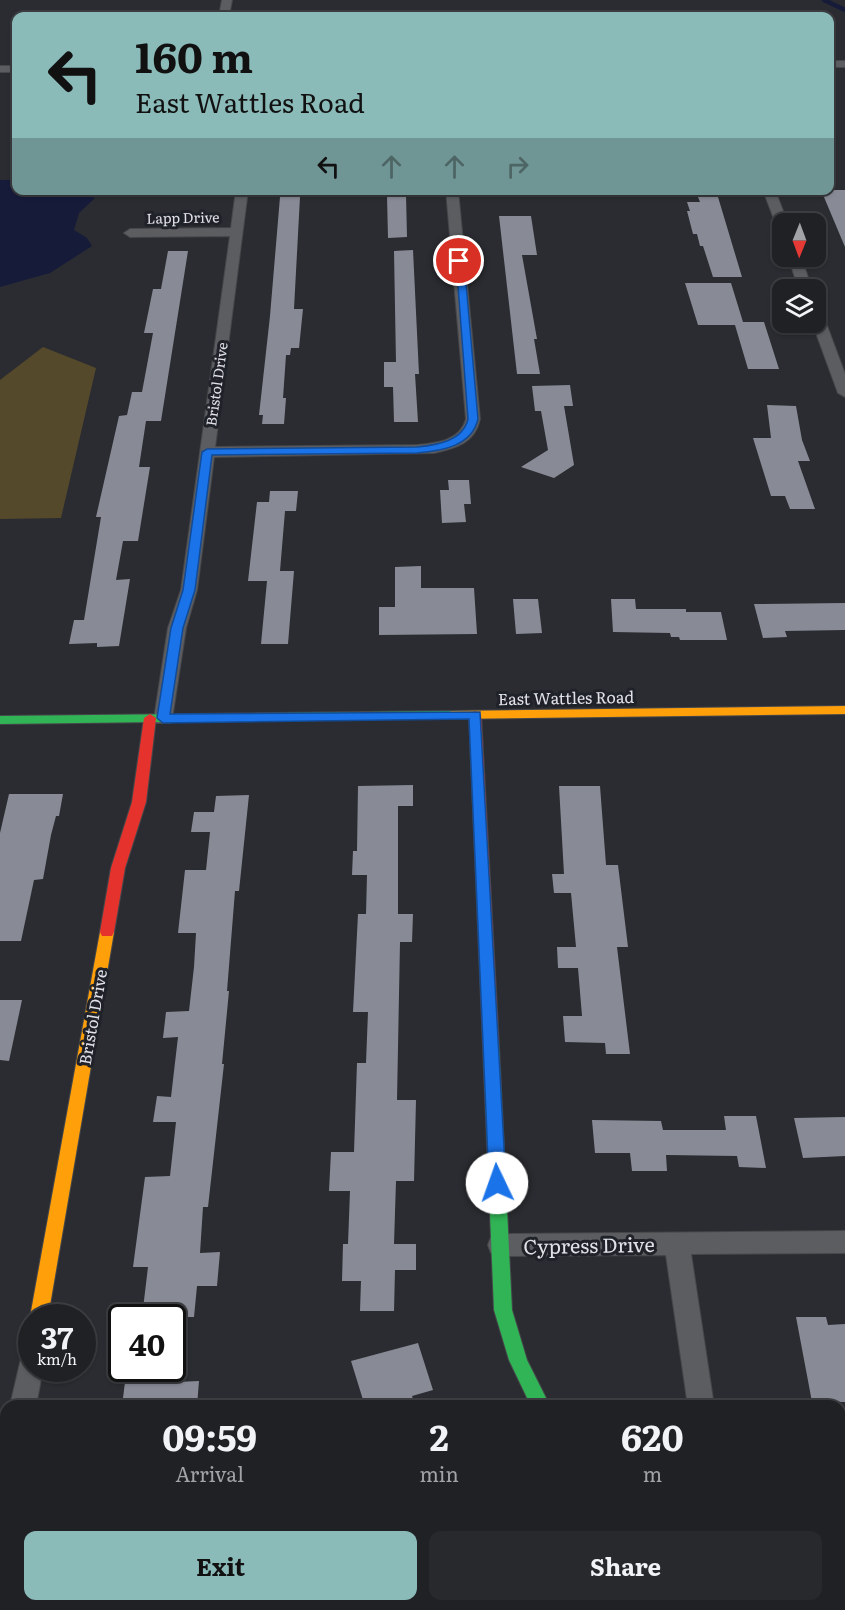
<!DOCTYPE html>
<html lang="en">
<head>
<meta charset="utf-8">
<style>
  body { margin:0; font-family:Literata,serif; background:#28292d; color:#f1f3f6; height:100vh; display:flex; flex-direction:column; font-size:22px; white-space:nowrap }
  * { box-sizing:border-box; margin:0 }
  p { font-size:20px; color:#a2a3a7 }
  .icon { flex:none; width:33px; height:33px; fill:none; stroke:currentColor; stroke-width:2; stroke-linecap:round; stroke-linejoin:round }
  .map { position:relative; flex:1; overflow:hidden }
  .side { position:absolute; left:0px; top:1400px; width:846px; height:212px; display:flex; flex-direction:column; background:#202125; border-radius:18px 18px 0 0; box-shadow:0 2px 4px #0004,0 0 0 2px #3d3e42 }
  .side>* { flex:none }
  .guide { position:absolute; left:12px; top:12px; width:822px; height:183px; border-radius:12px; box-shadow:0 2px 4px #0004,0 0 0 2px #3d3e42; background:#8bbbb9; color:#111; overflow:hidden }
  .needle { width:39px; rotate:181deg }
  .buttons { position:absolute; left:772px; top:213px; display:grid; gap:12px }
  .buttons a { display:grid; place-items:center; width:54px; height:54px; border-radius:12px; background:#202125; box-shadow:0 2px 4px #0004,0 0 0 2px #3d3e42; font-size:30px }
  .speed { position:absolute; left:18px; top:1304px; display:flex; gap:12px; font-size:30px; font-weight:700; text-align:center }
  .speed>* { display:grid; place-content:center; width:78px; height:78px; border-radius:50%; background:#202125; box-shadow:0 2px 4px #0004,0 0 0 2px #3d3e42; line-height:1 }
  .speed small { font-size:15px; font-weight:400 }
  .speed .limit { border:3px solid #111; border-radius:9px; background:#fff; color:#111 }
  .pin { position:absolute; display:grid; place-items:center; width:51px; height:51px; color:#fff; margin:-26px; border:3px solid #fff; border-radius:50%; box-shadow:0 2px 6px #0007 }
  .me { position:absolute; width:66px; margin:-33px; rotate:357deg; stroke-linejoin:round; filter:drop-shadow(0 0 4px #0008) }
  .turn { display:flex; align-items:center; gap:21px; height:126px; padding:0 24px; font-size:27px }
  .turn .icon { width:78px; height:78px; stroke-width:2.5 }
  .turn b { display:block; font-size:42px; line-height:51px }
  .lanes { display:flex; align-items:center; height:57px; padding:0 24px; background:#0003; justify-content:center; gap:30px; direction:ltr }
  .lanes .off { opacity:.35 }
  .eta { display:flex; justify-content:space-evenly; align-items:center; height:102px; text-align:center }
  .eta b { font-size:36px; font-weight:700; line-height:42px }
  .cta { display:flex; gap:12px; margin-top:auto; padding:12px 24px }
  .cta a { flex:1; height:69px; border-radius:12px; background:#8bbbb9; color:#111; font-size:24px; font-weight:700; line-height:69px; text-align:center }
  .cta a+a { background:#28292d; color:#f1f3f6 }
  .map>svg:first-child { display:block }
</style>
</head>
<body>
<div class="map">
<svg width="845" height="1610" viewBox="0 0 845 1610">
  <rect width="100%" height="100%" fill="#2b2c31"/>
  <path fill="#54492b" d="M43 347 96 368 61 518 0 519V380Z"/>
  <path fill="#161b3a" d="M0 180H16V190H90L93 192 94 199 79 213 74 230 87 238 92 246 50 273 0 287Z"/>
  <g fill="none" stroke-linecap="round" stroke-linejoin="round">
    <path stroke="#161b3a" stroke-width="4.5" d="M824 0 845 10"/>
  </g>
  <g fill="#888b96">
    <path d="M821 190H845V247Z"/>
    <path d="M387 195H406L407 237 388 238Z"/>
    <path d="M280 197H300L294 309H303L299 348H291L290 355H286L283 398H286L284 424H262L263 415H259L270 316Z"/>
    <path d="M698 197H718L742 277H713L703 246H700L697 234H693L687 211H690L687 202H700Z"/>
    <path d="M499 216H531L537 255H522L537 339H534L540 374H517Z"/>
    <path d="M413 250 419 374H415L418 422H394L393 387H384V362H396L394 251Z"/>
    <path d="M168 251H188L161 421H146L139 467H150L138 541H123L116 580 130 579 119 646 97 647V643L69 644 74 620H84L101 517H96L119 416 127 415 132 392H142L153 333H144L153 289H161Z"/>
    <path d="M685 283H731L743 322H764L779 369H748L735 325H698Z"/>
    <path d="M570 385 573 406H564L574 465 554 478 521 467 548 450 541 411H535L532 386Z"/>
    <path d="M767 405 796 406 802 440 810 461H798L815 509H790L785 496H771L753 438H771Z"/>
    <path d="M448 480H469L471 504H464L466 522 442 523 440 490H449Z"/>
    <path d="M270 491H298L296 511H285L280 571H294L288 644H261L267 581H248L257 502H269Z"/>
    <path d="M421 566V588H474L477 634 379 635V607H395V567Z"/>
    <path d="M513 599H538L542 633 516 634Z"/>
    <path d="M611 599H635L636 609H686V612H721L727 640H680L679 637H671L670 633 613 632Z"/>
    <path d="M845 603V630L785 631 787 637 763 638 754 604Z"/>
    <path d="M413 785V806H398V914H413L412 942H400L397 1100H416L414 1181H396L394 1244H416V1270H395L394 1311H360L361 1281H342L343 1244H348L350 1191H329L331 1152H354L357 1063H366L368 1012H353L358 914H366L367 875H352L353 851H357L358 786Z"/>
    <path d="M559 786H600L606 865H618L628 947H617L630 1054H606L605 1043 565 1042 563 1016H582L578 968H558L557 947H576L571 893H554L552 874H564Z"/>
    <path d="M9 794H63L59 816H56L51 835 43 879 34 880 21 941H0V833Z"/>
    <path d="M249 795 239 891H235L227 991H229L222 1064H224L208 1207H203L200 1253 220 1252 217 1286H197L194 1317H142L148 1267H133L145 1177 170 1176 176 1122H153L157 1096 171 1097 178 1037 163 1038 166 1012 189 1011 194 967 196 933H178L185 870H206L210 832H191L194 812H214L216 796Z"/>
    <path d="M0 1000H22L9 1061 0 1060Z"/>
    <path d="M724 1116H756L766 1168 739 1167 737 1156 666 1155 667 1171H632L630 1153H595L592 1120 661 1121 663 1130H726Z"/>
    <path d="M845 1117V1156L803 1158 794 1118Z"/>
    <path d="M796 1317H826L828 1325 845 1324V1402H812Z"/>
    <path d="M418 1343 433 1390 412 1396 415 1406H380L378 1399 364 1403 351 1361Z"/>
    <path d="M147 1368H178L177 1382 199 1381 197 1406H122L125 1382H145Z"/>
  </g>
  <g fill="none" stroke-linecap="round" stroke-linejoin="round">
    <g stroke="#46474a" stroke-width="2">
      <g id="street">
        <path d="M222 0H232L229 16H219Z"/>
        <rect x="830" y="61" width="15" height="6"/>
        <rect x="0" y="66" width="16" height="6"/>
        <path d="M236 190H248L215 447 417 445C437 443 460 441 466 419L446 190H458L480 419C475 443 456 448 434 453L214 457 197 590 186 628 172 719 170 723H156L154 719 168 628 181 590 230 236 130 237 124 233 130 229 231 228Z"/>
        <path d="M763 190H775L788 224H783V231L777 227Z"/>
        <path d="M788 256H801L812 290H799Z"/>
        <path d="M816 311 823 315 845 374V397L838 393 812 322H816Z"/>
        <path d="M845 1231V1253L691 1254 714 1406H688L666 1255 500 1256 491 1253 488 1245 491 1237 500 1234Z"/>
        <path d="M32 1347V1368H43L36 1406H10L23 1350Z"/>
        <path d="M17 1605H47L49 1610H19Z"/>
      </g>
    </g>
    <g stroke="#46474a" stroke-width="2">
      <g id="fast">
        <path d="M451 711 457 715 456 718 0 724V716Z"/>
        <path d="M491 1041 496 1043 499 1047 512 1310 527 1360 550 1406H531L509 1360 494 1310 483 1047 486 1043Z"/>
      </g>
    </g>
    <g stroke="#46474a" stroke-width="2">
      <g id="slow">
        <path d="M845 706V714L451 719 445 715 451 711Z"/>
        <path d="M107 927 112 928 114 932 48 1317H32V1320L30 1317 100 932 102 928Z"/>
      </g>
    </g>
    <g stroke="#46474a" stroke-width="2">
      <g id="jam">
        <path d="M475 711 481 715 499 1047 496 1051 491 1053 486 1051 483 1047 469 715Z"/>
        <path d="M150 714 156 718 146 802 125 868 114 932 112 936H102L100 932 111 868 132 802 144 718Z"/>
      </g>
    </g>
    <use href="#street" fill="#5c5d60" fill-rule="evenodd"/>
    <use href="#fast" fill="#30b455" fill-rule="evenodd"/>
    <use href="#slow" fill="#ff9f0a" fill-rule="evenodd"/>
    <use href="#jam" fill="#e5322d" fill-rule="evenodd"/>
  </g>
  <path fill="#1a73e8" stroke="#114b97" stroke-width="1.5" d="M456 259 464 261 478 419C472 446 442 451 417 453L212 455 195 590 183 628 170 714 480 712 506 1183 503 1188 497 1190 491 1188 489 1183 469 719 163 723 157 718 171 628 183 590 202 452 207 449 417 447C437 445 463 441 468 419Z"/>
  <g text-anchor="middle" dominant-baseline="central" stroke-width="6" stroke-linejoin="round" paint-order="stroke">
    <g font-size="14" fill="#e0e2e7" stroke="#202229">
      <text transform="translate(183 217) rotate(-1)">Lapp Drive</text>
      <text transform="translate(216 384) rotate(-82)">Bristol Drive</text>
    </g>
    <g font-size="16" fill="#e0e2e7" stroke="#202229">
      <text transform="translate(566 697) rotate(-1)">East Wattles Road</text>
      <text transform="translate(92 1017) rotate(-80)">Bristol Drive</text>
    </g>
    <g font-size="20" fill="#e0e2e7" stroke="#202229">
      <text transform="translate(589 1244) rotate(-1)">Cypress Drive</text>
    </g>
  </g>
</svg>
<div class="buttons">
<a><svg class="needle" viewBox="-14 -14 28 28"><path d="M0-13l5 13h-10z" fill="#e53935"/><path d="M0 13l5-13h-10z" fill="#a2a3a7"/></svg></a>
<a><svg class="icon" aria-label="layers" viewBox="0 0 24 24"><path d="M12 4l9 5-9 5-9-5zM3 14l9 5 9-5"/></svg></a>
</div>
<div class="speed"><div>37<small>km/h</small></div><div class="limit">40</div></div>
<div class="pin" style="left:459px;top:261px;background:#d93025"><svg class="icon" aria-label="arrive" viewBox="0 0 24 24"><path d="M6 21V4h12l-3 4 3 4H6"/></svg></div>
<svg class="me" style="left:497px;top:1183px" viewBox="-20 -20 40 40"><circle r="19" fill="#fff"/><path d="M0-13L10 11 0 6-10 11z" fill="#1a73e8"/></svg>
<div class="guide">
<div class="turn"><svg class="icon" aria-label="left" viewBox="0 0 24 24"><path d="M17 20v-9H6M10 6l-5 5 5 5"/></svg><div><b>160 m</b>East Wattles Road</div></div>
<div class="lanes"><svg class="icon" aria-label="left" viewBox="0 0 24 24"><path d="M17 20v-9H6M10 6l-5 5 5 5"/></svg><svg class="icon off" aria-label="ahead" viewBox="0 0 24 24"><path d="M12 20V5M6 11l6-6 6 6"/></svg><svg class="icon off" aria-label="ahead" viewBox="0 0 24 24"><path d="M12 20V5M6 11l6-6 6 6"/></svg><svg class="icon off" aria-label="right" viewBox="0 0 24 24"><path d="M7 20v-9h11M14 6l5 5-5 5"/></svg></div>
</div>
<section class="side">
<div class="eta">
<div><b>09:59</b><p>Arrival</p></div>
<div><b>2</b><p>min</p></div>
<div><b>620</b><p>m</p></div>
</div>
<div class="cta"><a>Exit</a><a>Share</a></div>
</section>
</div>
</body>
</html>
